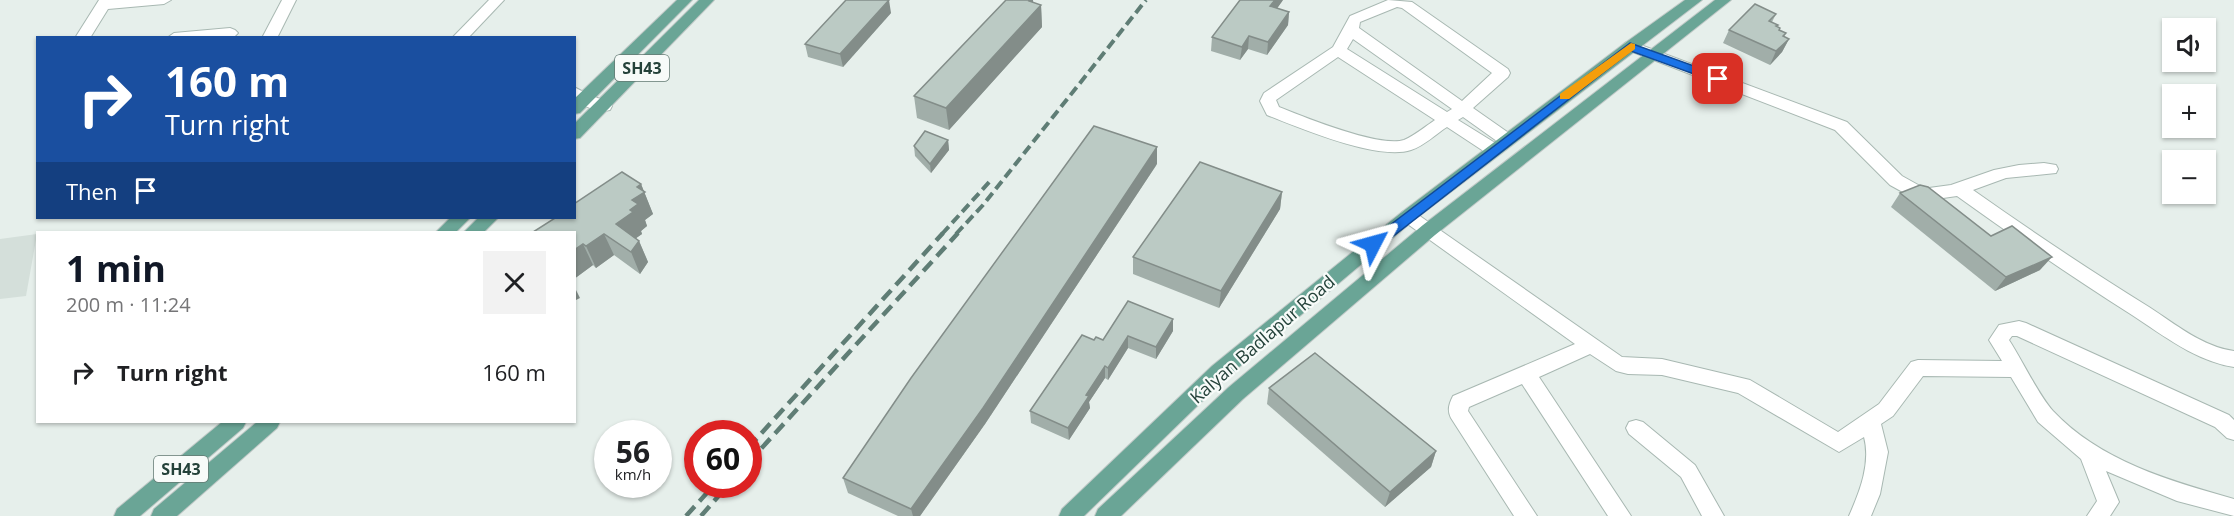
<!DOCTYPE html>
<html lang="en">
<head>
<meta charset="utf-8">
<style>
  body { margin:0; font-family:"Open Sans",sans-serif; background:#f2f2f2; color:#202124; height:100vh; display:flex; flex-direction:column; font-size:22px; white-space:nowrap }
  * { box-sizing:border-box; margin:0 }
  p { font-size:20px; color:#757577 }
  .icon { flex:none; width:33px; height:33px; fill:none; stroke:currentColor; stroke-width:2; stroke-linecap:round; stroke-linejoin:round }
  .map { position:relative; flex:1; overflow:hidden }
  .sheet { position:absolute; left:36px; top:231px; width:540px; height:192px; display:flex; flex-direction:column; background:#fff; border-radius:0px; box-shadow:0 2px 4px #0004 }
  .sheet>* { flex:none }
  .top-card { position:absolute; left:36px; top:36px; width:540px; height:183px; border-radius:0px; box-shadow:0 2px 4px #0004; background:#1a4fa0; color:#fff; overflow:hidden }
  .controls { position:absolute; left:2162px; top:18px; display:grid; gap:12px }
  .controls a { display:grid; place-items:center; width:54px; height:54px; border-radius:0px; background:#fff; box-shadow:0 2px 4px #0004; font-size:30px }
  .speed { position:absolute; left:594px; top:420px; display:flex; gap:12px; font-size:30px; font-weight:700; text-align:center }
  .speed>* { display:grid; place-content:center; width:78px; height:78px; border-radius:50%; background:#fff; box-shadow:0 2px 4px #0004; line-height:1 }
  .speed small { font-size:15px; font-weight:400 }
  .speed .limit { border:9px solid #d22; background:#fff; color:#111 }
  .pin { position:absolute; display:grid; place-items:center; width:51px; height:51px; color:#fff; margin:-26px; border-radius:12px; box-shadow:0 3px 9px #0006 }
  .me { position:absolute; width:66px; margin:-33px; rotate:51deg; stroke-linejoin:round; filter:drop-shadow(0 0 4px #0008) }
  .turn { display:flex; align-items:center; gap:21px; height:126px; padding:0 30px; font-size:27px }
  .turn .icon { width:78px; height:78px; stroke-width:2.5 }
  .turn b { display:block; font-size:42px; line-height:51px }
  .then { display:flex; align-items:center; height:57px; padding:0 30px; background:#0003; gap:12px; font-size:22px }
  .round { display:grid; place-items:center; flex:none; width:63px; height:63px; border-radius:0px; background:#f2f2f2 }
  .head { display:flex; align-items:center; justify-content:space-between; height:102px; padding:0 30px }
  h1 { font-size:36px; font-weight:700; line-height:45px; color:#111827 }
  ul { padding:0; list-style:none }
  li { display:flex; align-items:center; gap:18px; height:78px; padding:0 30px }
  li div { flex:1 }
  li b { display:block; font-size:22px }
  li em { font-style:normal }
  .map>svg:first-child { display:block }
</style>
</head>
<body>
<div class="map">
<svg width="2234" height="516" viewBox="0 0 2234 516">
  <rect width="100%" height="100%" fill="#e6efeb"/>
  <path fill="#d4dfda" d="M37 234 26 296 0 299V239Z"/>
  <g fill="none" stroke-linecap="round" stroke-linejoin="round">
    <g stroke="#a8b8b2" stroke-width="2">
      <g id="minor">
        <path d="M99 0H171L164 4 108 9 90 38H75Z"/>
        <path d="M282 0H296L277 38H262Z"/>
        <path d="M489 0H504L468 38H452Z"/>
        <path d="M1388 0 1412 2 1508 69 1510 73 1508 77 1473 108 1513 136 1515 140 1513 144H1501L1463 117 1458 120 1500 146 1502 150 1500 154H1488L1447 127C1436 134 1424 146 1411 150 1378 161 1300 128 1267 115L1260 101 1264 93 1333 47 1350 16ZM1397 7 1402 8 1492 73 1462 101 1359 28 1360 22ZM1353 39 1452 109 1447 112 1347 49ZM1338 57 1435 120C1426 126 1414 136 1404 140 1380 148 1304 117 1279 107L1276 100Z"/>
        <path d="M230 28 235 30 238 33 235 36 167 38 174 33Z"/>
        <path d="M1630 41 1847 122 1902 176 1920 186 1929 188 1951 185 1994 170 2019 165 2044 163 2056 165 2058 169 2056 173 2006 178 1973 190C2031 231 2089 270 2149 307 2175 324 2203 347 2234 351V367C2196 361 2164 336 2132 315 2072 277 2014 237 1957 196L1929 200 1910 196 1890 185 1835 130 1625 49 1622 46 1625 43Z"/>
        <path d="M574 87 591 96 610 102 612 106 610 110C599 113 583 106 574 100Z"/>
        <path d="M1408 210 1414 212 1622 357 1662 359 1750 380 1838 432 1879 404 1911 362 1918 360 2002 361 1989 340 1999 325 2019 321 2026 323 2229 415 2234 420V440L2227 438 2215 427 2017 336H2012L2009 340C2022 360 2038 394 2053 411 2100 461 2170 481 2234 499V516L2177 501 2106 471 2119 502 2110 516H2087L2097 501 2081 459 2038 422 2011 377 1923 376 1893 416 1881 424 1888 452 1880 494 1871 516H1849C1860 491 1871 463 1864 437L1839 452 1738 393 1662 375 1628 374 1616 371 1590 354 1539 377 1631 516H1608L1522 384 1469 407 1468 411 1537 516H1514L1451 418C1447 410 1449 404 1453 396L1575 344 1402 220 1399 216 1402 212Z"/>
        <path d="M1636 420 1643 422 1695 465 1724 516H1702L1681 477 1629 434 1626 428 1629 422Z"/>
      </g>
    </g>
    <g stroke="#c2cac8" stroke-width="2">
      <g id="primary">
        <path d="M677 0H692L580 113 574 114V99Z"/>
        <path d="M699 0H714L580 138 574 139V124Z"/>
        <path d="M1685 0H1702L1414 220 1226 378 1084 516H1059L1062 509 1212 366 1402 212 1625 43Z"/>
        <path d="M1715 0H1731L1435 235 1243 399 1121 516H1095L1098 509 1229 387 1423 225Z"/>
        <path d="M450 218H470L456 232H436Z"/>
        <path d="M478 218H498L484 232H464Z"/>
        <path d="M222 422H246L243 428 140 516H114L117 509Z"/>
        <path d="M257 422H280L277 428 177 516H151L154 509Z"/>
      </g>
    </g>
    <use href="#minor" fill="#fff" fill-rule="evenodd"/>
    <use href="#primary" fill="#6aa596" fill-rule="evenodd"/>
    <g stroke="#5f7d75" stroke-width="4" stroke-dasharray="10 5" stroke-linecap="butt">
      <path d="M942 234 992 179"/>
      <path d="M956 234 983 205 1146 0"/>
    </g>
    <g stroke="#5f7d75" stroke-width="4.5" stroke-dasharray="13 7" stroke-linecap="butt">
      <path d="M748 448 943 233"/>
      <path d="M748 463 958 233"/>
      <path d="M686 516 715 484"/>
      <path d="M701 516 729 484"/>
    </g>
  </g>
  <g fill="#a1aea9">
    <path d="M1283 0 1277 8 1289 12 1288 25 1267 55 1248 49 1240 60 1211 51 1212 37Z"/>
    <path d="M1033 3 1041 5 1042 27 949 130 917 118 914 96Z"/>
    <path d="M891 13 843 67 808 57 805 44Z"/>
    <path d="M1776 14 1772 22 1777 27 1780 28 1779 31 1786 33 1784 37 1789 39 1782 52 1770 65 1723 43 1729 30Z"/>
    <path d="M948 140 949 150 931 173 915 156 914 146Z"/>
    <path d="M1157 164 985 424 920 516H898L848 493 843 478Z"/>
    <path d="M641 184 653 214 645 220 647 226 641 231 642 234 636 238 639 241 648 262 640 274 614 255 596 268 593 265 574 279V232Z"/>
    <path d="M1282 192 1280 209 1219 308 1133 274V257Z"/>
    <path d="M1900 193 1991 236 2040 270 1995 291 1891 207Z"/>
    <path d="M1173 331 1156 359 1128 348 1108 380 1105 378 1089 402 1090 408 1069 440 1031 423 1030 411 1094 340Z"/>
    <path d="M1269 388 1436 451 1431 467 1385 507 1267 404Z"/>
  </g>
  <g fill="#838d89">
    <path d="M889 0 891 13 843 67 840 54Z"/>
    <path d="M1030 0H1033L1034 13 1041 5 1042 27 949 130 946 108Z"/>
    <path d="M1275 0H1283L1269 20 1270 6Z"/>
    <path d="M1289 12 1288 25 1267 55 1268 42Z"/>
    <path d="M1249 36 1248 49 1240 60 1242 47Z"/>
    <path d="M1789 39 1782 52 1770 65 1776 51Z"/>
    <path d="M948 140 949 150 931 173 930 164Z"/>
    <path d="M1157 147V164L985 424 920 516H913L911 509Z"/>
    <path d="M641 184 653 214 645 220 647 226 641 231 642 234 625 246 616 224 632 200 637 187Z"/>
    <path d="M1282 192 1280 209 1219 308 1221 291Z"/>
    <path d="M604 234 614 255 596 268 586 246Z"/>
    <path d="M639 241 648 262 640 274 631 252Z"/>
    <path d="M583 244 593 265 574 279V250Z"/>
    <path d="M2052 257 2040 270 1995 291 2006 277Z"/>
    <path d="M574 286 580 298 574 301Z"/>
    <path d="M1173 319V331L1156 359V347Z"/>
    <path d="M1128 336V348L1108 380V368Z"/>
    <path d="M1105 366V378L1089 402 1090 408 1069 440 1068 428 1086 395Z"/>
    <path d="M1436 451 1431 467 1385 507 1390 492Z"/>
  </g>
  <g fill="#bbcac4" stroke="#838d89" stroke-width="1.5">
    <path d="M846 0H889L840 54 805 44Z"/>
    <path d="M1006 0H1030L1029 1 1041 5 946 108 914 96Z"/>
    <path d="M1240 0H1275L1270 6 1289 12 1268 42 1249 36 1242 47 1212 37Z"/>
    <path d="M1755 4 1776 14 1769 21 1778 25 1776 26 1780 28 1779 30 1786 33 1783 36 1789 39 1776 51 1729 30Z"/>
    <path d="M1094 126 1157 147 983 408 911 509 843 478 911 378Z"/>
    <path d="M925 131 948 140 930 164 914 146Z"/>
    <path d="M1200 162 1282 192 1221 291 1133 257Z"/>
    <path d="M622 172 641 184 637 187 645 192 632 200 638 204 630 210 633 212 616 224 639 241 631 252 604 234 586 246 583 244 574 250V232H533L555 218H574V204Z"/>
    <path d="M1920 185 1928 187 1991 236 2012 226 2052 257 2006 277 1900 193Z"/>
    <path d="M1128 301 1173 319 1156 347 1128 336 1108 368 1105 366 1086 395 1089 396 1068 428 1030 411 1082 335 1094 340 1096 337 1103 340Z"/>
    <path d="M1315 353 1436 451 1390 492 1269 388Z"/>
  </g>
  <path fill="#1a73e8" stroke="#114b97" stroke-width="1.5" d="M1630 43 1722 76 1724 79 1722 81H1713L1631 51 1378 248H1369L1367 244 1369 241Z"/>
  <path fill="#f59e0b" d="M1631 43 1635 44V49L1569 99H1560V94Z"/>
  <g text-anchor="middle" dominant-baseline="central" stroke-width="4.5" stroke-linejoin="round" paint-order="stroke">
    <g fill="#f7fbf9" stroke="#637a73" stroke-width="1.5">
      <rect x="615" y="55" width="54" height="26" rx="4.5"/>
      <rect x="154" y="456" width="54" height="26" rx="4.5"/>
    </g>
    <g font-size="16" font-weight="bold" fill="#24423a">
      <text x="642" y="68">SH43</text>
      <text x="181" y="469">SH43</text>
    </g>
    <g font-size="18" fill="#24423a" stroke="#f7fbf9">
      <text transform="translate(1262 339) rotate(-41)">Kalyan Badlapur Road</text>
    </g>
  </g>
</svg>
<div class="controls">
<a><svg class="icon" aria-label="sound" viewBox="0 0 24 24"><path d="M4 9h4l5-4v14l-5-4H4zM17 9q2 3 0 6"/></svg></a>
<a>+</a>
<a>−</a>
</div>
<div class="speed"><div>56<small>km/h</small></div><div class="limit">60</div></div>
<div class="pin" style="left:1718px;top:79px;background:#d93025"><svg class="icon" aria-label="arrive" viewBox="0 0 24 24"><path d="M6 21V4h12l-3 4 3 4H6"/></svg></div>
<svg class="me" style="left:1373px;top:244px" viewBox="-20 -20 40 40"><path d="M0-17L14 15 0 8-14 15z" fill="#1a73e8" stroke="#fff" stroke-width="4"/></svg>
<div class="top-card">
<div class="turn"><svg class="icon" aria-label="right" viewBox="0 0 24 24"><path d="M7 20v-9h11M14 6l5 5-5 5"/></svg><div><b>160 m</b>Turn right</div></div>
<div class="then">Then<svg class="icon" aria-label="arrive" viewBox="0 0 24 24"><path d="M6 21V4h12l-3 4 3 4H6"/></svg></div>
</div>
<section class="sheet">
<div class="head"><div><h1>1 min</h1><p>200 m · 11:24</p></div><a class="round"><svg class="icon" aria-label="close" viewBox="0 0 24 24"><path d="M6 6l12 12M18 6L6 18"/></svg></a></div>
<ul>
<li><svg class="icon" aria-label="right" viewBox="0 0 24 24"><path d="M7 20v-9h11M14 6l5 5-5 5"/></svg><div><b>Turn right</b></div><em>160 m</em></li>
</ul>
</section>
</div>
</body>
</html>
